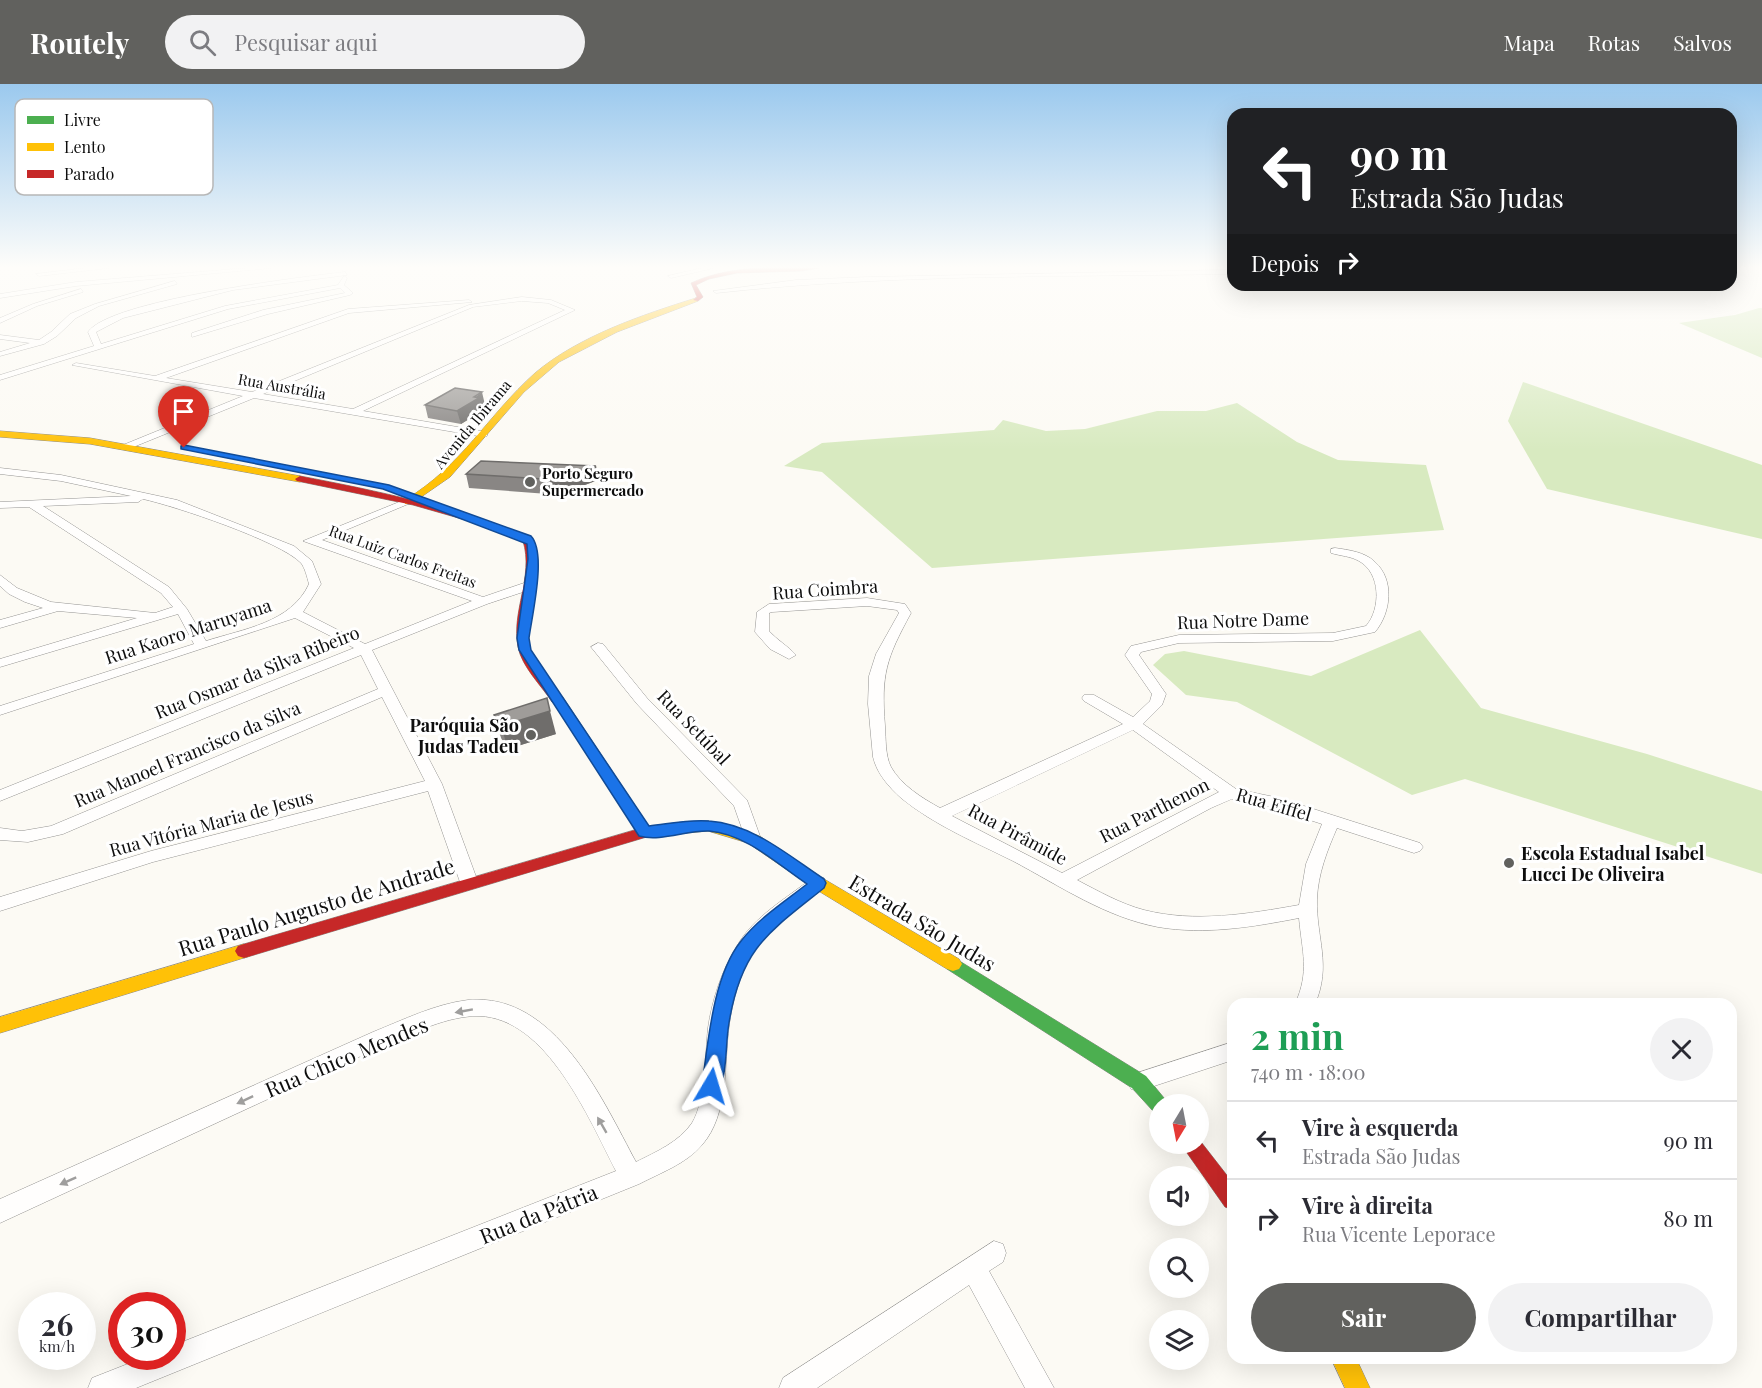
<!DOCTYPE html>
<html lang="pt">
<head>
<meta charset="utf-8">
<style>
  body { margin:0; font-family:"Playfair Display",serif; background:#f2f2f3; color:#2b2b33; height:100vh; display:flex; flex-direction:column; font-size:22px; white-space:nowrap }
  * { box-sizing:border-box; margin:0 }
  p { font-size:20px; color:#7c7c81 }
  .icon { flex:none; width:33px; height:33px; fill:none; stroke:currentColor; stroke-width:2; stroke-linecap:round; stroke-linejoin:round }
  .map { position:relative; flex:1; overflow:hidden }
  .details { position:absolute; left:1227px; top:914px; width:510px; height:366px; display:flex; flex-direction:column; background:#fff; border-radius:18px; box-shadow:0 6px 24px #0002 }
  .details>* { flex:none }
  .hud { position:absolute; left:1227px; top:24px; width:510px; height:183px; border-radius:18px; box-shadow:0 6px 24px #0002; background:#202124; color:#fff; overflow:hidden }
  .needle { width:39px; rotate:190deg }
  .fabs { position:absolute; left:1149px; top:1010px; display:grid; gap:12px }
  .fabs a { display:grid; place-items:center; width:60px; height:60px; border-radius:50%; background:#fff; box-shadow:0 6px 24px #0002; font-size:30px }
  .speed { position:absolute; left:18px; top:1208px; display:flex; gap:12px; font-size:30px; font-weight:700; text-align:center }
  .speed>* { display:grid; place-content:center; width:78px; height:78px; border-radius:50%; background:#fff; box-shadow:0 6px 24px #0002; line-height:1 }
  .speed small { font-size:15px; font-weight:400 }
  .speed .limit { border:9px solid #d22; background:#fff; color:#111 }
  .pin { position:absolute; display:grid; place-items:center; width:51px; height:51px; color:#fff; margin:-62px -26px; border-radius:50% 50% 50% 0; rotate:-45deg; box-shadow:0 0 6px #0007 }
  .pin .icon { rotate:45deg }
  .me { position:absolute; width:66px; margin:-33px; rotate:7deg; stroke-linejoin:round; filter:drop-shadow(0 0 4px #0008) }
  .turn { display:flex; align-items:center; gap:21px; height:126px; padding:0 24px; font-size:27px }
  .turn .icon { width:78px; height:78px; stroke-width:2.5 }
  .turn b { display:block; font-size:42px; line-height:51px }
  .then { display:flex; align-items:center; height:57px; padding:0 24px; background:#0003; gap:12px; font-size:22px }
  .round { display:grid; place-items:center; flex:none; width:63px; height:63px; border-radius:32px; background:#f2f2f3 }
  .headline { display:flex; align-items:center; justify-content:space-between; height:102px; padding:0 24px }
  h1 { font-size:36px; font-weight:700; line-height:45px; color:#1e9e55 }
  .primary-button { display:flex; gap:12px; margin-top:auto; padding:12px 24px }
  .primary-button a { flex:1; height:69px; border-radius:36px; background:#61615e; color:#fff; font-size:24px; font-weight:700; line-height:69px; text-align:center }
  .primary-button a+a { background:#f2f2f3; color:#2b2b33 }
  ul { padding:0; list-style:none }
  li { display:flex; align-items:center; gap:18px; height:78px; padding:0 24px; border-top:2px solid #e1e1e2 }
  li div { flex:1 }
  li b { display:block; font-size:22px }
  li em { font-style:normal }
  header { display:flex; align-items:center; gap:36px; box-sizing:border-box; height:84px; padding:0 30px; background:#61615e; color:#fff }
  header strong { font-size:28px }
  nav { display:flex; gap:33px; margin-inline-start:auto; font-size:21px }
  .search { width:420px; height:54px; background:#f2f2f3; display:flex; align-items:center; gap:15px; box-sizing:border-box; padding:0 21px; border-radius:33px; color:#7c7c81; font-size:22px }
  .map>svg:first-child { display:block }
</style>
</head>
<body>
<header>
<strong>Routely</strong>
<div class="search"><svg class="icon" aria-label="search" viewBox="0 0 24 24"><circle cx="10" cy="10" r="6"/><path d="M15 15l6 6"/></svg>Pesquisar aqui</div>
<nav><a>Mapa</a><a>Rotas</a><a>Salvos</a></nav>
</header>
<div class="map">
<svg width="1762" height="1304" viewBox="0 0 1762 1304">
  <rect width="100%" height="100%" fill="#fcfaf4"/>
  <g fill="#d8eac0">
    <path d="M1759 224H1762V274L1679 239 1735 231Z"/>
    <path d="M1523 298 1762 381V455L1547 405 1508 337Z"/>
    <path d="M1237 319 1297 358 1338 376 1426 381 1444 446 932 484 822 388 784 382 822 359 994 346 1003 336 1046 347 1085 345 1157 327H1206Z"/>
    <path d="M1420 546 1481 624 1647 670 1762 707V790L1465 695 1412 711 1237 618 1186 611 1153 581 1165 570 1184 567 1311 592Z"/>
  </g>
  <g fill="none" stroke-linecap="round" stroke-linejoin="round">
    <g stroke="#959492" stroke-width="1">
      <g id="street">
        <path d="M86 184H109L39 192 36 190Z"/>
        <path d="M248 184H272L76 202 0 214V210L76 198Z"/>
        <path d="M702 184H714L671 194 668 192Z"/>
        <path d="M1233 186V190C1061 193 887 190 716 209L713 207 796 196 868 193Z"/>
        <path d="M345 188 347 191 233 206 123 234 96 248 101 260 225 222 338 201 344 192 347 194 344 201 353 209 350 211 268 230 192 253V249L263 226 345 209 340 204 228 225 0 296V291L94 262 88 248C110 216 302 193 345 188Z"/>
        <path d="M175 197 177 200 99 222 76 234 57 252 44 260 0 272V268L30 259 0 255V251L39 256 51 248 70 230 95 220Z"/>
        <path d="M81 205 83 208 37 222 0 239V234L33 220Z"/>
        <path d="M522 213 551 216 575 226 363 327 487 348V352L484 353 254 314 126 366 123 365V361L243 312 72 281 76 279 155 292 348 225 469 216 472 218 349 229 166 294 252 308 469 221ZM522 217 548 219 565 226 353 325 263 310 473 223Z"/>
        <path d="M0 384 61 391 177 416 294 462 312 477 321 500 303 528 365 560 472 517 303 457 404 416 413 418 322 456 483 513 524 499H532V505L487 520 372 566 442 700 478 798 475 803 469 804 463 803 460 798 428 707 153 778 0 827V813L151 767 425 697 382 613 63 750 28 758 0 756V744L22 747 51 742 378 605 361 571 0 717V706L354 564 295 534 0 631V622L194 560 178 530 0 583V575L137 534 58 527 0 544V536L43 524 25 518 9 510 0 502V491L17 504 51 518 155 529 173 523 161 509 29 423 0 424V418L131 412 61 397 0 390ZM143 415C175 422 280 457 301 479 305 484 307 493 309 500 291 539 243 545 206 557L187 525 169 503 43 422 138 418Z"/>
        <path d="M1335 464C1349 466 1365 468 1375 478 1395 496 1391 529 1375 548L1333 557 1179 559 1141 568 1139 571 1166 610 1162 621 1143 640 1236 705 1279 714 1420 759 1423 763 1420 767 1414 769 1337 744C1327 767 1318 790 1317 815 1316 854 1332 881 1315 920H1295C1310 887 1302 868 1299 834 1253 843 1205 851 1158 843 1105 833 1060 802 1013 777 975 758 934 741 901 714 889 703 877 690 873 673L868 620 869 592 876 570 899 529 897 526 867 522 772 528 769 529V547C777 556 788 562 796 571L789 575 770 565 755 548 757 528 769 520 867 514 905 520 911 529C886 575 881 590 885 642 886 655 885 671 891 683 901 701 922 714 940 724L1123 640 1084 617 1082 614 1084 611H1094L1133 633 1150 617 1152 610 1125 571 1131 562 1179 551 1333 549 1366 542C1381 525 1381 489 1359 477 1350 472 1341 472 1331 469V465ZM1133 646 1219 708 1062 789 952 732ZM1232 715 1270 723 1322 740 1306 780 1299 821C1248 830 1195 839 1144 826 1121 820 1098 807 1077 796L1211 724Z"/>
        <path d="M598 559 603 560 647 614 747 716 761 755 759 759H747L734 722 637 620 591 563Z"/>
        <path d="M818 793 824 794 827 799 824 804C799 824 766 842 751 872 739 893 732 918 729 942 724 980 729 1030 702 1061 686 1080 660 1089 639 1100L136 1304H88L92 1294 148 1272H172V1262L616 1087C589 1035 547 934 479 932 447 932 416 948 387 960L0 1139V1115L373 948C403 936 435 920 468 916 555 908 602 1015 636 1078 656 1068 679 1058 692 1039 706 1016 705 971 708 944 712 916 722 886 737 862 754 832 786 815 812 794Z"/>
        <path d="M1233 958V976L1139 1007 1131 1005 1128 998 1131 991Z"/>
        <path d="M994 1157 1003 1160 1006 1169 1003 1178 989 1187 1054 1304H1025L969 1201 817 1304H779L783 1294Z"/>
      </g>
    </g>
    <g stroke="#8c8b88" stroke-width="1">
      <g id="fast">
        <path d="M557 611 562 612 650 744 653 748 650 752H640L551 615Z"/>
        <path d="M953 873 1146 992 1169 1020H1160V1030L1153 1027 1132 1004 947 885 944 880 947 875Z"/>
      </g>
    </g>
    <g stroke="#8c8b88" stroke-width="1">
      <g id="slow">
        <path d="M696 214 698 217 617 248 559 278 524 308 450 393 411 420H405V416C463 381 487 332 535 289 579 252 642 231 696 214Z"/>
        <path d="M0 347 90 354 300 392 305 395 300 398 90 360 0 353Z"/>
        <path d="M708 737 758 751 824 795 959 875 962 880 959 885 953 887 947 885 812 803 748 759 708 747 645 753 640 752 637 748 640 744 645 743Z"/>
        <path d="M244 860 250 862 253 867 250 872 0 949V933Z"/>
        <path d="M1331 1274H1356L1370 1304H1345Z"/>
      </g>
    </g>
    <g stroke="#8c8b88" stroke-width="1">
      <g id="jam">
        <path d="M819 184 801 187 737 189 709 195 696 201 703 213 698 217 693 216 697 213 691 199C730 181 776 183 819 184Z"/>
        <path d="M300 392C379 407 456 424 532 453 550 489 521 527 530 564 535 583 552 599 563 615L562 618H552C541 601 522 583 518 563 511 527 534 493 523 457L469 437 413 421 297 397 295 395Z"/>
        <path d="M645 743 650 744 653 748 650 752 244 874 238 872 235 867 238 862 244 860Z"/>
        <path d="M1198 1054 1233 1099V1126L1225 1123 1180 1059H1198Z"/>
      </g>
    </g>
    <use href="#street" fill="#fffefd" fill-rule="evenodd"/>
    <use href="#fast" fill="#4caf50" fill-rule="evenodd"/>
    <use href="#slow" fill="#ffc107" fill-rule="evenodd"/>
    <use href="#jam" fill="#c62828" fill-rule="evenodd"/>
  </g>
  <g fill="#898684">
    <path d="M425 321H485L481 324 482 327 461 340 428 334Z"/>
    <path d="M596 382 598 396 553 413 552 409 548 410 469 404 466 390Z"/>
    <path d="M494 631 556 650 508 665 501 654Z"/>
  </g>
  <g fill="#6f6d6b">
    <path d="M482 308 485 321 481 324 482 327 461 340 457 327Z"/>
    <path d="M596 382 598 396 553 413 552 409 548 410 544 395Z"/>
    <path d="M550 627 556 650 508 665 501 642Z"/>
  </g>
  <g fill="#9f9c99" stroke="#6f6d6b" stroke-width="1.5">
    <path d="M455 304 482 308 474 313 479 314 457 327 425 321Z"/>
    <path d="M481 377 596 382 550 398 553 393 544 395 466 390Z"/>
    <path d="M547 614 550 627 501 642 494 631Z"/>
  </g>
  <defs><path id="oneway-solid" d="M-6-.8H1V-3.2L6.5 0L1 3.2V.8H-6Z" transform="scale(1.5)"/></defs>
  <g fill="#9f9e9d">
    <use href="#oneway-solid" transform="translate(464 927) rotate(170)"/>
    <use href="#oneway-solid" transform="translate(245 1016) rotate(155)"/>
    <use href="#oneway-solid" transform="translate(602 1041) rotate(-120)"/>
    <use href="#oneway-solid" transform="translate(68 1097) rotate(156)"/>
  </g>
  <linearGradient id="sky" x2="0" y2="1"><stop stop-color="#9bc9ee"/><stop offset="0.5" stop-color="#fefdfa"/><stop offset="1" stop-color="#fefdfa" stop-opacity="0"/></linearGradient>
  <rect width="1762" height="366" fill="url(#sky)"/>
  <path fill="#1a73e8" stroke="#114b97" stroke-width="1.5" d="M184 361 389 401 531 452C547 469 532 531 529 554L531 566 649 742C668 740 690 735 709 737 753 740 789 772 824 795L826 799 824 804C769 848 741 864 729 939 725 961 728 988 718 1008L711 1011 705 1008 702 1002C708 958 713 892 741 857 759 834 784 818 807 800 777 780 746 750 709 747 687 746 661 758 639 752L519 566 517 554 528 475 527 460 383 405 181 365V362Z"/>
  <g fill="#61615e" stroke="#fff" stroke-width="2">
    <circle cx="530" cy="398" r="6"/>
    <circle cx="531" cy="651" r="6"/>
    <circle cx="1509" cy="779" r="6"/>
  </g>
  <g text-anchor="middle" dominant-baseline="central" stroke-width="6" stroke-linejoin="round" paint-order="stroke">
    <g font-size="15" fill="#0e0e0e" stroke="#fff">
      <text transform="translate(282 302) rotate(10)">Rua Austrália</text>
      <text transform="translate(472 340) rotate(-50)">Avenida Ibirama</text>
      <text transform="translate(403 472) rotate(20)">Rua Luiz Carlos Freitas</text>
    </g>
    <g font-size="15" font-weight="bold" fill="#0e0e0e" stroke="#fff" text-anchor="start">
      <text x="542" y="389">Porto Seguro<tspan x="542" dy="17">Supermercado</tspan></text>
    </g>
    <g font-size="18" fill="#0e0e0e" stroke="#fff">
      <text transform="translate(825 505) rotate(-4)">Rua Coimbra</text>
      <text transform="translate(1243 536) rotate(-2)">Rua Notre Dame</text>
      <text transform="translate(188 547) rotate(-18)">Rua Kaoro Maruyama</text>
      <text transform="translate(257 588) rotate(-22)">Rua Osmar da Silva Ribeiro</text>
      <text transform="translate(694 643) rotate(46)">Rua Setúbal</text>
      <text transform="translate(187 670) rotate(-23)">Rua Manoel Francisco da Silva</text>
      <text transform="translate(1274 720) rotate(16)">Rua Eiffel</text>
      <text transform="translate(1154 726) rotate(-27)">Rua Parthenon</text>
      <text transform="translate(211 739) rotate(-15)">Rua Vitória Maria de Jesus</text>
      <text transform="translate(1018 750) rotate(28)">Rua Pirâmide</text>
    </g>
    <g font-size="18" font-weight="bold" fill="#0e0e0e" stroke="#fff" text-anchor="end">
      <text x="519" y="641">Paróquia São<tspan x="519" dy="21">Judas Tadeu</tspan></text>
      <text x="1521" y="769" text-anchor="start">Escola Estadual Isabel<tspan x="1521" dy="21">Lucci De Oliveira</tspan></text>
    </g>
    <g font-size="21" fill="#0e0e0e" stroke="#fff">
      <text transform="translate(316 822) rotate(-17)">Rua Paulo Augusto de Andrade</text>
      <text transform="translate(923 838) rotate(31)">Estrada São Judas</text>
      <text transform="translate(346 972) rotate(-23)">Rua Chico Mendes</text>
      <text transform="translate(538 1129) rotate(-22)">Rua da Pátria</text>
    </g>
  </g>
  <rect x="15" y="15" width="198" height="96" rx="9" fill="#fff" stroke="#b7b7b7" stroke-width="1.5"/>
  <rect x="27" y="32" width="27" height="8" fill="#4caf50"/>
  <rect x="27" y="59" width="27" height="8" fill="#ffc107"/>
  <rect x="27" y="86" width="27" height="8" fill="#c62828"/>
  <g font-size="16" fill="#0e0e0e">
    <text x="64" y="42">Livre</text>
    <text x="64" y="69">Lento</text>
    <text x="64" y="96">Parado</text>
  </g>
</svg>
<div class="fabs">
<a><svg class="needle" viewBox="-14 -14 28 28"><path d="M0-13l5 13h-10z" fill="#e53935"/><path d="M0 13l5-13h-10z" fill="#7c7c81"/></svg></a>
<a><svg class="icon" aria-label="sound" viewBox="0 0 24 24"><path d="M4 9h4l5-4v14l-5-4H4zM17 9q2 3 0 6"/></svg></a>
<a><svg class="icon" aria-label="search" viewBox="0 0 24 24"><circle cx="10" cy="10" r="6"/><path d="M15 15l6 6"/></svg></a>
<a><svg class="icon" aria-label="layers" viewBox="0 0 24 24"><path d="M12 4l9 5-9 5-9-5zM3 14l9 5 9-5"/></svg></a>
</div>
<div class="speed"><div>26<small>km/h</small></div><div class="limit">30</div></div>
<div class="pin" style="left:184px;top:364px;background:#d93025"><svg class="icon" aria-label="arrive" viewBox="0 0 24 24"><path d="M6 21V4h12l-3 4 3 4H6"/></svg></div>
<svg class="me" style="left:711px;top:1002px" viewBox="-20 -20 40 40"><path d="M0-17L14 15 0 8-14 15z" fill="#1a73e8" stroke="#fff" stroke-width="4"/></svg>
<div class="hud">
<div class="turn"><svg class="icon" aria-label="left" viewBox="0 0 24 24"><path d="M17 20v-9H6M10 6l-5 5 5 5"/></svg><div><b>90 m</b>Estrada São Judas</div></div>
<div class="then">Depois<svg class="icon" aria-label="right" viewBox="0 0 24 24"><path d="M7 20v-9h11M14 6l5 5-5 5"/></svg></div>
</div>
<section class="details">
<div class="headline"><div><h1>2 min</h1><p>740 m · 18:00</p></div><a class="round"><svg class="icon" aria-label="close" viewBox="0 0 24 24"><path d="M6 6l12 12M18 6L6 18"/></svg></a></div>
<ul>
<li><svg class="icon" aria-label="left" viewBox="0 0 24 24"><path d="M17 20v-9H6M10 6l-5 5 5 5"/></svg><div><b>Vire à esquerda</b><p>Estrada São Judas</p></div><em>90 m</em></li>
<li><svg class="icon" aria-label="right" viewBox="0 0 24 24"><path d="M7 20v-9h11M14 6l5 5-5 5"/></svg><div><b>Vire à direita</b><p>Rua Vicente Leporace</p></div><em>80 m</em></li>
</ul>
<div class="primary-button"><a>Sair</a><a>Compartilhar</a></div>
</section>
</div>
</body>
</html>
